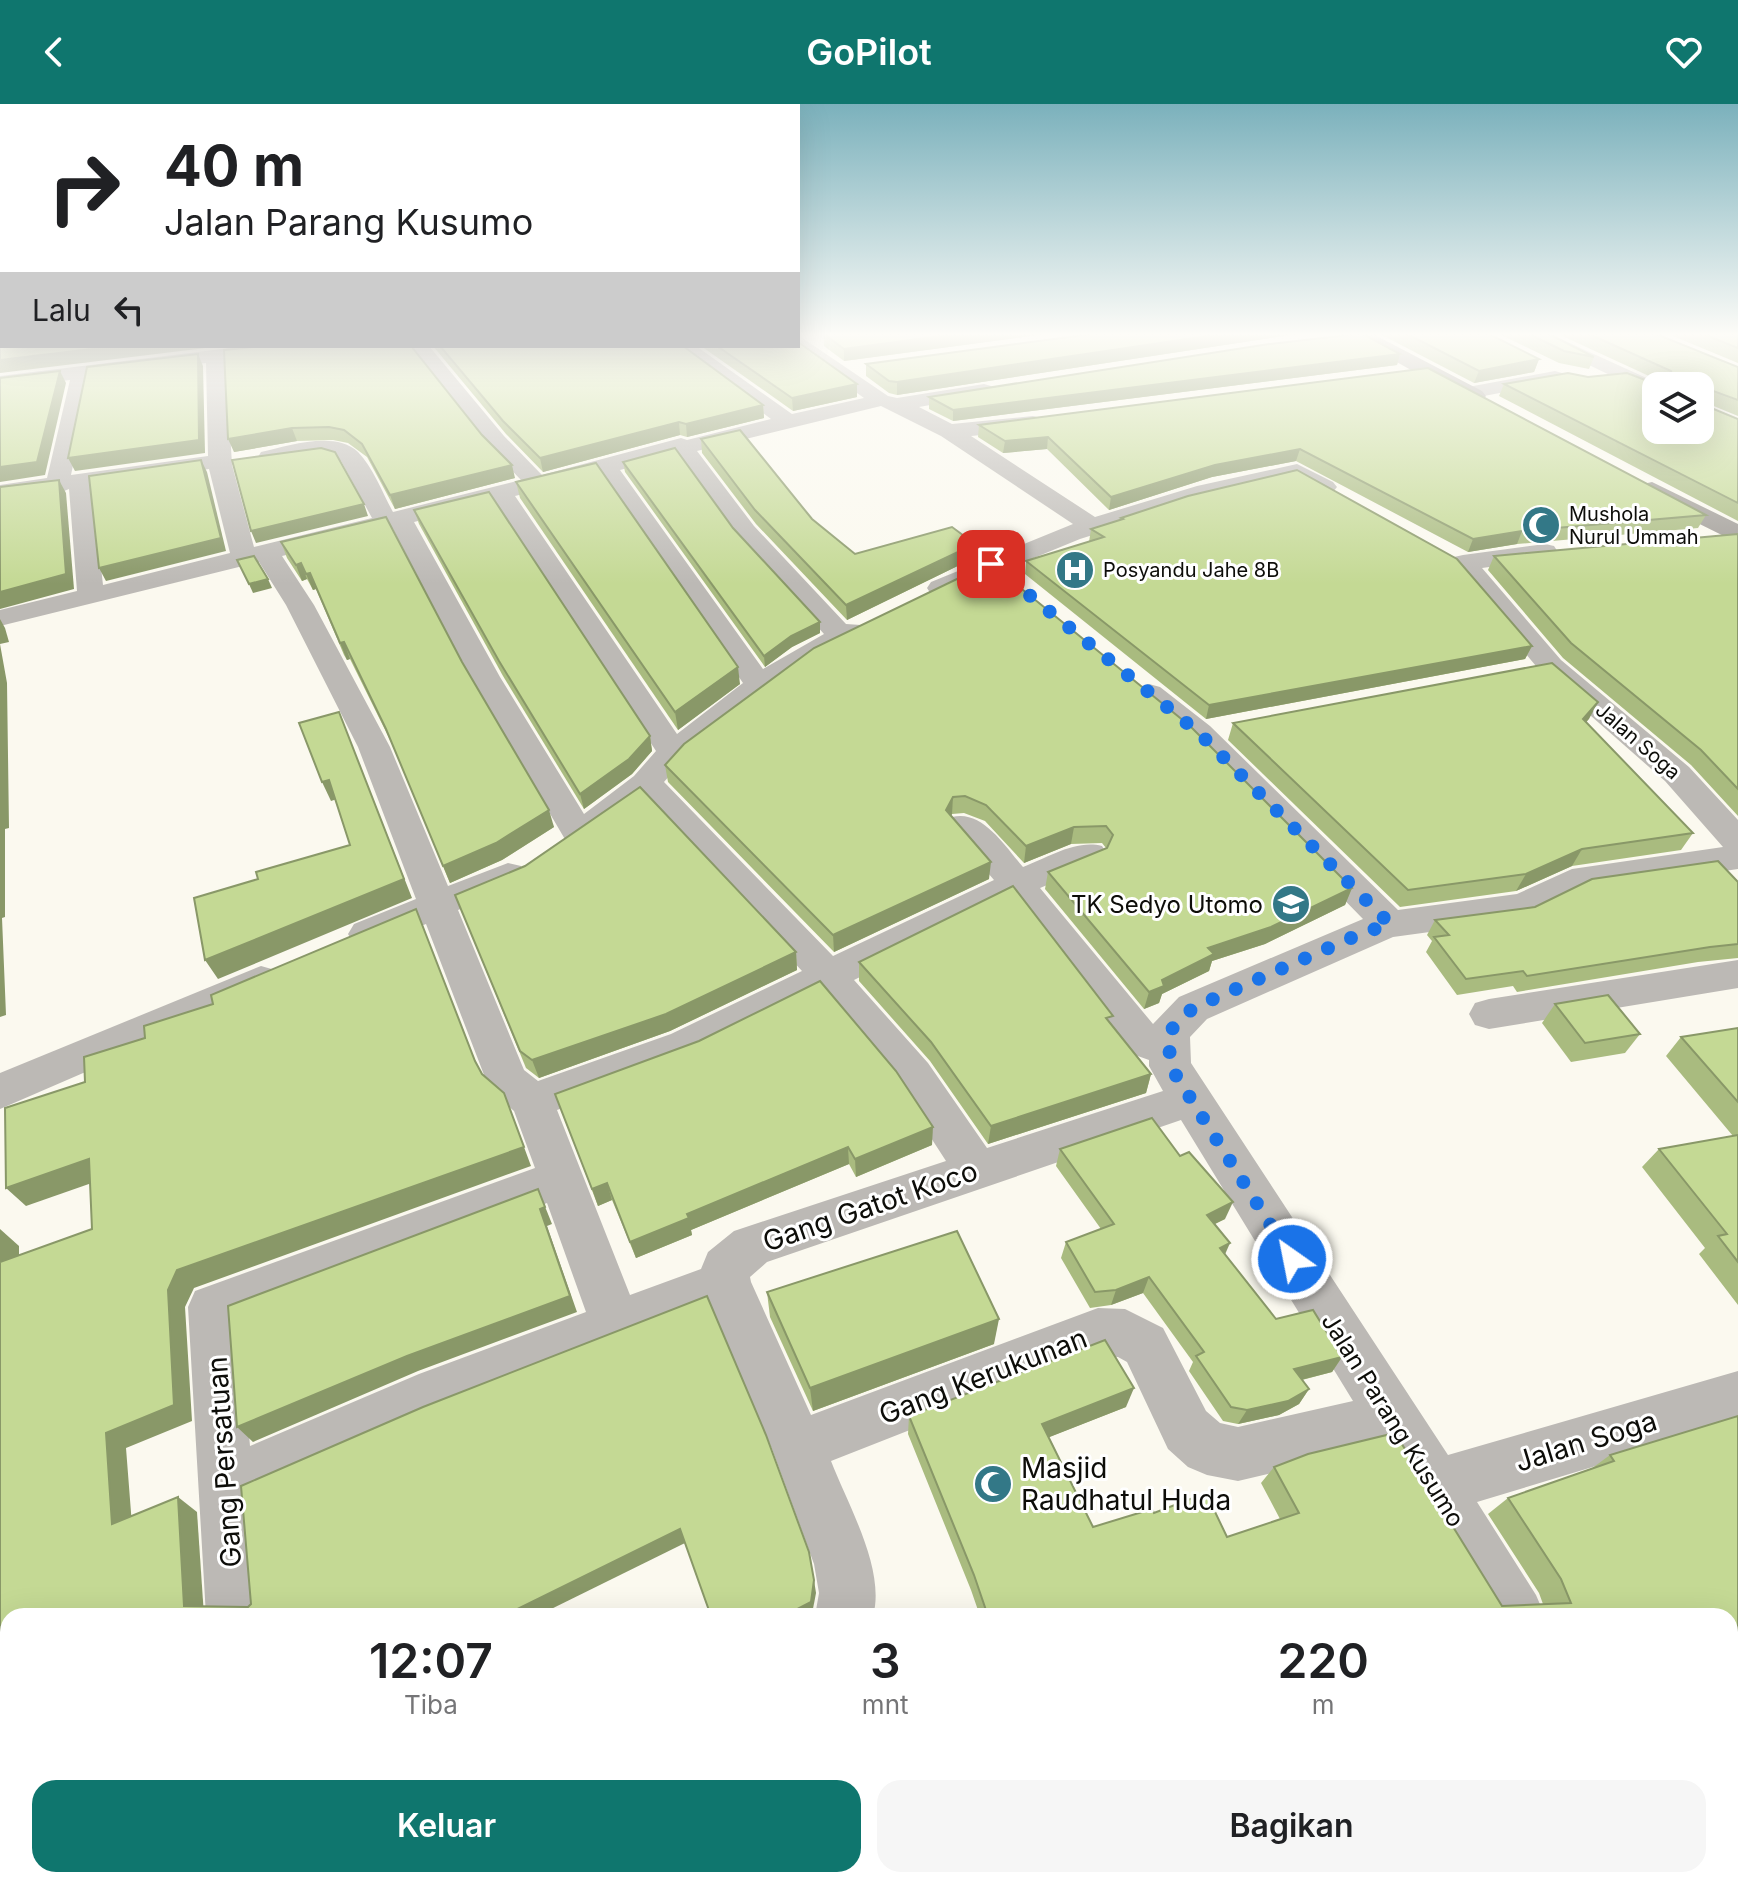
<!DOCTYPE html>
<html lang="id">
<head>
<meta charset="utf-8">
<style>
  body { margin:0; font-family:Inter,sans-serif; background:#f6f6f6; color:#202124; height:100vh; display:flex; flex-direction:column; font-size:30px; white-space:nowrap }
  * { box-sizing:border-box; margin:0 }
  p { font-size:26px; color:#757577 }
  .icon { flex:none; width:44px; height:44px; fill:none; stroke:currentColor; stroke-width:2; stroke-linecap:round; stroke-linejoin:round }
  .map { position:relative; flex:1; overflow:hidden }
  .panel { position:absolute; left:0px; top:1504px; width:1738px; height:280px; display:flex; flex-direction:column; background:#fff; border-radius:24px 24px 0 0; box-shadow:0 8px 32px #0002 }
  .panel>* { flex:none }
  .hud { position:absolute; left:0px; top:0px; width:800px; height:244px; box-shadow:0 8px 32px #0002; background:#fff; color:#202124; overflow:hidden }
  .fabs { position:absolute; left:1642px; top:268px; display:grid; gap:16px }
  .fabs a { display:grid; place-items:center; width:72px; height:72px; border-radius:16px; background:#fff; box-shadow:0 8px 32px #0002; font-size:40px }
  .pin { position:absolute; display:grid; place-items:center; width:68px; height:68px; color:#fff; margin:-34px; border-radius:16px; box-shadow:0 4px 12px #0006 }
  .me { position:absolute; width:88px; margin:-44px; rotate:327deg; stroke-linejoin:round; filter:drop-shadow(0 0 6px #0008) }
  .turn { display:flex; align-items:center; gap:28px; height:168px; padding:0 32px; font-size:36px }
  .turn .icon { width:104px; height:104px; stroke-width:2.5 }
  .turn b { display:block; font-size:56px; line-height:68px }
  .then { display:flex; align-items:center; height:76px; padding:0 32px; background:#0003; gap:16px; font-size:30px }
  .eta { display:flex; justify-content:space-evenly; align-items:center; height:136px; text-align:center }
  .eta b { font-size:48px; font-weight:600; line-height:56px }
  .primary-button { display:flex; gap:16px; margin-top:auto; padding:16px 32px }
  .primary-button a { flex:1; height:92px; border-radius:24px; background:#0f766e; color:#fff; font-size:32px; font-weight:600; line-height:92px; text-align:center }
  .primary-button a+a { background:#f6f6f6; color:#202124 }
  header { display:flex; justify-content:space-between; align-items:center; height:104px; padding:0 32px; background:#0f766e; color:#fff; font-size:36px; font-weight:600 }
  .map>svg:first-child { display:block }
</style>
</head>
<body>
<header><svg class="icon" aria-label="back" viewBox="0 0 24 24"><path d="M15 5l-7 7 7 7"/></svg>GoPilot<svg class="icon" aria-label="heart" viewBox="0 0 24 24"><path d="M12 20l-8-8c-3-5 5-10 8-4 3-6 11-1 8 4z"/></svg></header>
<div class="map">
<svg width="1738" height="1784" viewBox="0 0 1738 1784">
  <rect width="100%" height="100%" fill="#fbf9ef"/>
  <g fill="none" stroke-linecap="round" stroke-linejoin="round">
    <g fill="#bcb9b5" fill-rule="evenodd">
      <path d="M1525 230H1550L1664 282H1656V292L1649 290Z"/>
      <path d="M798 231 888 292 897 294 984 280 991 282 994 286 991 290 919 303 952 320 1033 312 1041 314 1044 319 1041 324 1033 326 971 332 1095 413 1197 382 1297 360 1333 378 1337 383 1333 388 1325 390 1294 375 1213 393 1080 435 941 492 931 490 927 484 931 478 1073 420 941 332 881 302 697 347 754 422 846 520 861 521 865 527 861 533C790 570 716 617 664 678L833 852 994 776 947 721 952 713C982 705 1005 742 1023 763 1047 754 1076 735 1102 742L1107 750 1102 758 1040 784 1153 920 1179 893 1363 815 1188 636 1138 595 1134 589 1138 583 1149 580 1160 583 1210 622 1398 806 1517 790 1572 765 1723 743 1665 677 1541 568 1450 459 1454 453 1463 451 1545 440 1554 442 1558 448 1554 454 1482 464 1561 556 1689 663 1738 716V765L1581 788 1525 815 1393 833 1207 915 1190 933 1191 959 1448 1351 1738 1267V1319L1477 1398 1536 1491 1545 1512H1481L1381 1343 1238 1377 1207 1371 1188 1363 1168 1345 1127 1258 1118 1253 1098 1252 831 1357C848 1401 886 1466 873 1512H815L819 1489 814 1460 772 1345 713 1206 433 1316 255 1395 266 1512H206L188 1203 195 1187 535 1064 514 1007 492 988 486 976 426 820 367 843 354 840 348 830 354 820 416 795 358 643 286 501 259 458 0 522V506L77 487 69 385 57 390 49 388 0 395V381L47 374 70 276 0 284V272L247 242H305L295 248 226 256 232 361 254 443 372 414 341 357C315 341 288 364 261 358L258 353 261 348C288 342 335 326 358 348 373 363 383 390 393 408L521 376 488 342 409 242H429L504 332 542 371 681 334 687 336 771 315 673 242H696L792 310 864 294 792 242H798ZM206 259 208 352 71 371 91 273ZM677 351 736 432 824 530 763 565 620 366ZM209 365 230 449 103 481 92 382ZM600 371 743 579 677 630 515 392ZM494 398 656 647 634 672 584 710 500 573 414 418ZM393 425 470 573 566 737 578 740 590 737 595 728 608 725 644 697 802 867 671 930 538 977 524 966 458 806 521 780 526 771 521 762 508 759 448 782 390 643 314 501 282 452ZM1011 798 1117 937 1135 951 1149 956V962L1163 987 987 1044 928 959 854 876ZM822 892 898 983 946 1057 734 1127 708 1148 701 1165 630 1191 557 1006 701 952ZM1181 1016 1353 1297 1238 1323 1220 1319 1206 1307 1163 1224 1125 1205 1098 1204 811 1311 751 1178 750 1173 767 1158ZM547 1099 586 1208 419 1270 250 1342 239 1216Z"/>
      <path d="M1555 267 1562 269 1565 273 1562 277 1468 295 1458 289 1468 283Z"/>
      <path d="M1738 856V884L1489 925 1475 921 1469 910 1475 899 1489 895Z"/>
      <path d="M261 862 275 866 281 876 275 886 0 1005V969Z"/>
      <path d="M96 1776H176L173 1784H93Z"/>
      <path d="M424 1776H492L493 1784H425Z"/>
      <path d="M1011 1776H1079L1082 1784H1014Z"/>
      <path d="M1647 1776H1717L1720 1784H1650Z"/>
    </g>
    <g fill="#9e9a95" fill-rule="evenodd">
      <path d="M1347 230H1373L1482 287 1486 292 1482 297H1466Z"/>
      <path d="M1652 378 1738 420V439L1643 392 1639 386 1643 380Z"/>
    </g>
  </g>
  <g fill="#a9bb7f">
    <path d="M824 230H1045L844 257 824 242Z"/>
    <path d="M1092 230H1297L897 291 889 289 866 272V260Z"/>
    <path d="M1380 230H1489L1539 255 1534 268 1474 279Z"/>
    <path d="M1499 230H1549L1594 253 1589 265 1559 259Z"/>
    <path d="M1558 230H1656L1738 263V312L1704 298V301L1738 315V417L1499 292 1504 280 1588 273 1660 282 1662 278Z"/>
    <path d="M1668 230H1738V259Z"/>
    <path d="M433 242H683L763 301 764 314 687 333 680 331 543 368 506 330Z"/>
    <path d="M701 242H798L857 280V293L793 307Z"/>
    <path d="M224 246 515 374 395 405 367 353 348 339 333 336 297 337 234 348Z"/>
    <path d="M1400 250 1397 261 953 317 929 305V293Z"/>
    <path d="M1428 264 1706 411 1698 424 1517 440 1468 448 1296 357 1212 373 1109 406 1047 345 1003 349 978 333 979 321Z"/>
    <path d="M701 335 812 415 855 450 974 454 847 516 756 420 702 349Z"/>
    <path d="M623 358 820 529 792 543 765 563 625 368Z"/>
    <path d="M516 378 740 580 678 626 520 394Z"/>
    <path d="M414 406 650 632 652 647 632 670 584 705 503 572 419 420Z"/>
    <path d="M1121 414 1532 542 1525 555 1206 615 1025 470 1026 457 1089 438 1091 425 1121 416Z"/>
    <path d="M1738 430V712L1691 661 1563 554 1488 466 1494 452Z"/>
    <path d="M281 438 462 558 554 723 502 756 450 779 393 642 350 555 347 556 344 551 316 485 313 486 307 475 302 477 287 454Z"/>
    <path d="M814 544 1352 784 1345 801 1265 840 1212 857 1209 867 1162 890 1159 899 1144 905 1045 785 1048 768 1106 744 1102 739 1071 740 1024 759 985 717 964 709 952 710 951 712 989 775 834 848 668 678 665 661Z"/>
    <path d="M1598 598 1586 619 1693 729 1681 746 1572 762 1516 787 1400 803 1228 636 1233 619Z"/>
    <path d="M1738 778V854L1698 858 1517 888 1513 882 1457 891 1426 848 1432 837 1427 831 1435 816Z"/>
    <path d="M455 791 796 848 797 866 670 927 539 974 526 964Z"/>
    <path d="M859 858 1111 920 1151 970 1146 989 988 1040 930 957 859 877Z"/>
    <path d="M1555 900 1640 930 1625 949 1571 958 1542 919Z"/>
    <path d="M1738 924V1201L1699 1150 1705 1144 1642 1063 1659 1045 1733 1032 1666 952 1681 933Z"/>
    <path d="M555 990 932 1041 856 1073 849 1060 691 1126 692 1131 636 1154 612 1096 598 1102Z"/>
    <path d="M1060 1045 1225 1115 1215 1120 1225 1150 1276 1215 1342 1253 1332 1268 1302 1276 1309 1285 1299 1300 1279 1311 1238 1320 1223 1317 1189 1267 1193 1258 1143 1189 1111 1201 1090 1204 1061 1154 1066 1138 1101 1125 1056 1062Z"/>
    <path d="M767 1188 994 1240 813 1307 770 1213Z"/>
    <path d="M1126 1303 1049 1333 1093 1423 1154 1409 1227 1433 1280 1415 1261 1379 1274 1363 1502 1502 1543 1500 1539 1489 1488 1410 1508 1394 1591 1365 1610 1351 1738 1312 1730 1512H980L971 1486 908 1330 909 1312Z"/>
    <path d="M1080 1776H1554L1558 1784H487L1082 1781Z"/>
  </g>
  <g fill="#899868">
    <path d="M955 230H1045L844 257V245Z"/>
    <path d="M1221 230H1297L897 291V278Z"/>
    <path d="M117 242H222L0 269V256Z"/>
    <path d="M198 250 203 262 205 349 75 367 68 354Z"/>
    <path d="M1400 250 1397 261 953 317V306Z"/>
    <path d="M1539 255 1534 268 1474 279 1479 267Z"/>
    <path d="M60 267 66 279 45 371 0 378V363Z"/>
    <path d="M857 280V293L793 307 792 294Z"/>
    <path d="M763 301 764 314 687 333 686 320Z"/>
    <path d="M679 318 680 331 543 368 540 354Z"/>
    <path d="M292 324 297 337 234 348 228 335Z"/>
    <path d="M1048 333 1047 345 1003 349 1005 337Z"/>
    <path d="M1300 345 1296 357 1212 373 1109 406 1111 393 1215 361Z"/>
    <path d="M201 356 207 368 226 447 106 477 99 464Z"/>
    <path d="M512 361 515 374 395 405 390 391Z"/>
    <path d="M59 376 66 389 74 485 0 505V488Z"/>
    <path d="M364 400 368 412 256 439 251 427Z"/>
    <path d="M1522 427 1517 440 1468 448 1473 435Z"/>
    <path d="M975 440 974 454 847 516 846 501Z"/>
    <path d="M301 459 307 475 302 477 296 461Z"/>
    <path d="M310 469 316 485 313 486 306 470Z"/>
    <path d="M268 475 272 484 253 489 249 480Z"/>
    <path d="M0 515 5 524 9 538 0 540Z"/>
    <path d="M820 518V529L792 543 765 563 764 552 791 532Z"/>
    <path d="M344 538 350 555 347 556 340 539Z"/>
    <path d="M0 540 7 579 9 724 5 725V813L2 814 6 911 0 913Z"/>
    <path d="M1532 542 1525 555 1206 615 1209 601Z"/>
    <path d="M738 563 740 580 678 626 675 608Z"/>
    <path d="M1598 598 1589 615 1573 632 1583 615Z"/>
    <path d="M339 608 412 794 218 875 205 856 404 775Z"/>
    <path d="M650 632 652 647 632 670 584 705 580 690Z"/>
    <path d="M329 676 337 695 331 697 322 678Z"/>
    <path d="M953 693 952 710 945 723 946 706Z"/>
    <path d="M549 706 554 723 502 756 450 779 443 762Z"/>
    <path d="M1074 723 1071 740 1024 759 1026 742Z"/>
    <path d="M1582 745 1572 762 1516 787 1526 770Z"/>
    <path d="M991 758 989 775 834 848 833 831Z"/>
    <path d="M1352 784 1345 801 1265 840 1212 857 1209 867 1162 890 1159 899 1144 905 1149 888 1162 876 1208 844Z"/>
    <path d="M796 848 797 866 670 927 539 974 532 956Z"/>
    <path d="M1151 970 1146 989 988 1040 991 1022Z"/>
    <path d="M504 989 531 1062 194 1184 185 1203 192 1317 126 1344 133 1434 112 1420 106 1329 177 1166Z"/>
    <path d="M933 1023 932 1041 856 1073 855 1055Z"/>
    <path d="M848 1043 849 1060 691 1126 692 1131 636 1154 630 1138 687 1110Z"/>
    <path d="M89 1055 106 1074 26 1102 6 1084Z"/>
    <path d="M607 1079 612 1096 598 1102 592 1085Z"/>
    <path d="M538 1085 552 1120 547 1122 577 1208 418 1267 253 1338 237 1323 540 1105Z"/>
    <path d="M1233 1098 1225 1115 1200 1127 1207 1111Z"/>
    <path d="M0 1125 19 1142V1177L0 1161Z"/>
    <path d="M1230 1139 1223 1155 1220 1144Z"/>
    <path d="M1149 1173 1143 1189 1111 1201 1116 1186Z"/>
    <path d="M999 1215 994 1240 813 1307 810 1284Z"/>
    <path d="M1342 1253 1332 1268 1285 1280 1294 1265Z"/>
    <path d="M1134 1284 1126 1303 1037 1338 1042 1320Z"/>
    <path d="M1309 1285 1299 1300 1279 1311 1238 1320 1247 1306Z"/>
    <path d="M178 1393 197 1408 204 1512 184 1502Z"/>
    <path d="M680 1425 685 1439 537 1512H503Z"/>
    <path d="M814 1476 816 1489 812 1510 808 1512H784Z"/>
    <path d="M8 1606V1776H35V1784H0Z"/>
    <path d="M402 1776H418L419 1784H402Z"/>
  </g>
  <g fill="#c4d994" stroke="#899868" stroke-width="2">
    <path d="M0 230H2V242H117L0 256Z"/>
    <path d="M824 230H955L844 245Z"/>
    <path d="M1092 230H1221L897 278 889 277 866 260Z"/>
    <path d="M1357 230H1363L1400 250 953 306 929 293 1269 240Z"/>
    <path d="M1407 230H1489L1539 255 1479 267Z"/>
    <path d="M1529 230H1549L1594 253 1564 247Z"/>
    <path d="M1589 230H1656L1738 263V296L1708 285 1704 287V301L1738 315V399L1504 280 1568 269 1588 273 1627 269 1661 282H1656V326H1700V282H1661L1665 279V272L1672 271 1671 267Z"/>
    <path d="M1703 230H1738V244Z"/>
    <path d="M798 238 857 280 792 294 717 242H798Z"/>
    <path d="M264 242H411L482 331 512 361 390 391 362 340 344 326 329 323 292 324 228 335 224 246Z"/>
    <path d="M440 242H683L763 301 686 320 679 318 540 354 503 317Z"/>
    <path d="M198 250 199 336 68 354 87 263Z"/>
    <path d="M1428 264 1706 411 1522 427 1473 435 1300 345 1215 361 1111 393 1048 333 1005 337 979 321Z"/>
    <path d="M60 267 37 358 0 363V274Z"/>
    <path d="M740 326 812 415 855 450 952 423 975 440 846 501 755 406 701 335Z"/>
    <path d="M321 344 335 348 364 400 251 427 232 356Z"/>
    <path d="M675 344 733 424 820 518 791 532 764 552 623 358Z"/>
    <path d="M201 356 221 434 99 464 89 372Z"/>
    <path d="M596 359 738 563 675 608 516 378Z"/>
    <path d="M1297 366 1457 455 1532 542 1209 601 1026 457 1104 433 1091 425 1123 415 1121 414 1188 392Z"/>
    <path d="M59 376 66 470 0 488V383Z"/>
    <path d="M489 388 650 632 629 655 580 690 499 557 414 406Z"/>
    <path d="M386 413 462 558 549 706 496 739 443 762 386 625 344 538 340 539 338 534 310 469 306 470 301 459 296 461 281 438Z"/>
    <path d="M1738 430V685L1701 646 1571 539 1494 452Z"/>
    <path d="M254 452 268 475 249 480 237 456Z"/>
    <path d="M990 459 1190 622 1352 784 1271 823 1208 844 1214 850 1162 876 1164 882 1149 888 1048 768 1107 744 1113 731 1106 722 1074 723 1026 742 986 701 965 692 953 693 946 706 991 758 833 831 665 661 684 640 814 544Z"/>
    <path d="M1552 559 1598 598 1583 615 1693 729 1582 745 1526 770 1408 786 1233 619Z"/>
    <path d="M339 608 404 775 205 856 194 794 258 775 256 768 350 741 329 676 322 678 299 619Z"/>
    <path d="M640 683 796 848 666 910 532 956 520 947 455 791 525 762Z"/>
    <path d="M1718 757 1738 778V840L1710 843 1527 872 1523 867 1466 875 1434 833 1449 831 1435 816 1535 803 1592 775Z"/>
    <path d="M1013 782 1113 912 1106 914 1151 970 991 1022 931 938 859 858Z"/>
    <path d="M416 805 475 957 482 970 504 989 524 1043 177 1166 168 1186 174 1301 106 1329 112 1420 178 1393 184 1502 248 1503 251 1500 241 1382 423 1303 707 1192 766 1331 809 1448 814 1476 811 1498 784 1512H711L680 1425 503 1512H8L6 1780 0 1784V1158L92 1125 89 1055 6 1084 5 1004 85 978 84 953 145 934 144 922 213 900 211 891Z"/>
    <path d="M820 877 896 967 933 1023 855 1055 848 1043 687 1110 689 1114 630 1138 607 1079 592 1085 555 990 699 937Z"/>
    <path d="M1608 891 1640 930 1585 939 1555 900Z"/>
    <path d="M1738 924V998L1681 933Z"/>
    <path d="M1152 1014 1180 1052 1189 1048 1233 1098 1207 1111 1230 1139 1220 1144 1276 1215 1313 1206 1342 1253 1294 1265 1309 1285 1288 1297 1247 1306 1231 1303 1196 1252 1204 1248 1149 1173 1116 1186 1095 1188 1066 1138 1114 1120 1060 1045Z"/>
    <path d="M1738 1031V1158L1718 1132 1727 1130 1659 1045Z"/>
    <path d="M538 1085 545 1103 540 1105 570 1192 407 1252 237 1323 228 1202Z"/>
    <path d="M957 1127 999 1215 810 1284 767 1188Z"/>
    <path d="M1105 1236 1134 1284 1042 1320 1093 1423 1152 1405 1154 1409 1206 1389 1227 1433 1299 1409 1274 1363 1308 1350 1395 1329 1502 1502 1571 1499 1561 1475 1508 1394 1614 1357 1610 1351 1738 1312V1625L1730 1628V1512H1604L1600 1506 1583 1512H1575L1573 1509 1565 1512H988L974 1471 909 1312Z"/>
    <path d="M352 1776H402V1784H330Z"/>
    <path d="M486 1776H1017L1020 1782 1093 1781 1091 1776H1554L1558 1784H487Z"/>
  </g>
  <linearGradient id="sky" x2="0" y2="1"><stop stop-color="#7bb1bc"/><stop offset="0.48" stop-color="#fdfcf8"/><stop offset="1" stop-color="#fdfcf8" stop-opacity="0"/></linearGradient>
  <rect width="1738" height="480" fill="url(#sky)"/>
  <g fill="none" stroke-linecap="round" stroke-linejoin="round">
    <path stroke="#1a73e8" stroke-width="14" stroke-dasharray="0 25.2" d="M991 460 1199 629 1390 820 1360 830 1193 904 1169 928 1170 962 1292 1155"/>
  </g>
  <defs>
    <g id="mosque-disc" transform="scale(2)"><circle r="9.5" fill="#337887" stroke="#fff"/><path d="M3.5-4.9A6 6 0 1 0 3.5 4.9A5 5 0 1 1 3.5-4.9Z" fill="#fff"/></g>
    <g id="hospital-disc" transform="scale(2)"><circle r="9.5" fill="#337887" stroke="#fff"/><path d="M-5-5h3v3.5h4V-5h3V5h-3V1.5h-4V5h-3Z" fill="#fff"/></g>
    <g id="school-disc" transform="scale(2)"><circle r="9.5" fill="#337887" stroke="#fff"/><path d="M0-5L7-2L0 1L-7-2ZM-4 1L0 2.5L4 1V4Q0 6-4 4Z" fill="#fff"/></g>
  </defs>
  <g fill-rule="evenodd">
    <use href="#mosque-disc" x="1541" y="421"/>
    <use href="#hospital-disc" x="1075" y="466"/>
    <use href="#school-disc" x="1291" y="800"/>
    <use href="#mosque-disc" x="993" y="1380"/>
  </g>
  <g text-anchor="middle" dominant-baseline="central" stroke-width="6" stroke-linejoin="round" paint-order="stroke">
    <g font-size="20" fill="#0d0d09" stroke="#fff" text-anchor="start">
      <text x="1569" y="410">Mushola<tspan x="1569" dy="23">Nurul Ummah</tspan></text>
      <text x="1103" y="466">Posyandu Jahe 8B</text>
    </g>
    <g font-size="20" fill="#0d0d09" stroke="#fff">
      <text transform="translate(1638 637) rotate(41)">Jalan Soga</text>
    </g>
    <g font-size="24" fill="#0d0d09" stroke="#fff" text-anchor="end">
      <text x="1263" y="800">TK Sedyo Utomo</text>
    </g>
    <g font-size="24" fill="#0d0d09" stroke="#fff">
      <text transform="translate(1393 1316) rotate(58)">Jalan Parang Kusumo</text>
    </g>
    <g font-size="28" fill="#0d0d09" stroke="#fff">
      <text transform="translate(870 1102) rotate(-19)">Gang Gatot Koco</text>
      <text transform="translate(983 1272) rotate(-21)">Gang Kerukunan</text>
      <text transform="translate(1586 1337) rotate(-17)">Jalan Soga</text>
      <text transform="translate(224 1358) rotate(-94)">Gang Persatuan</text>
    </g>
    <g font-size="28" fill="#0d0d09" stroke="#fff" text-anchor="start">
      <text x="1021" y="1364">Masjid<tspan x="1021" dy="32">Raudhatul Huda</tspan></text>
    </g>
  </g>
</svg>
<div class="fabs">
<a><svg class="icon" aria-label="layers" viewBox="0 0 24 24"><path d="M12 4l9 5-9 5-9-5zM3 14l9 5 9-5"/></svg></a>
</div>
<div class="pin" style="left:991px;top:460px;background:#d93025"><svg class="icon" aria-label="arrive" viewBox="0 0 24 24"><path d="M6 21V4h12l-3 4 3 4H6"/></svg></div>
<svg class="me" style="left:1292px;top:1155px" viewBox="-20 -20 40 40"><circle r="17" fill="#1a73e8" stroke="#fff" stroke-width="3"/><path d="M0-11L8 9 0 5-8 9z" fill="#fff"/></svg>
<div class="hud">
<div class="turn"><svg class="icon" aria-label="right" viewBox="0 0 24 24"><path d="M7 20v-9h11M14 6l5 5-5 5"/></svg><div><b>40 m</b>Jalan Parang Kusumo</div></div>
<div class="then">Lalu<svg class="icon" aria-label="left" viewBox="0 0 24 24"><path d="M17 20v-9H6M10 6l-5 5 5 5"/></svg></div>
</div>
<section class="panel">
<div class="eta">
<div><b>12:07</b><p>Tiba</p></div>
<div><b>3</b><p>mnt</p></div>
<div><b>220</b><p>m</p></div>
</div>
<div class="primary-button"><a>Keluar</a><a>Bagikan</a></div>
</section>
</div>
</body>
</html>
